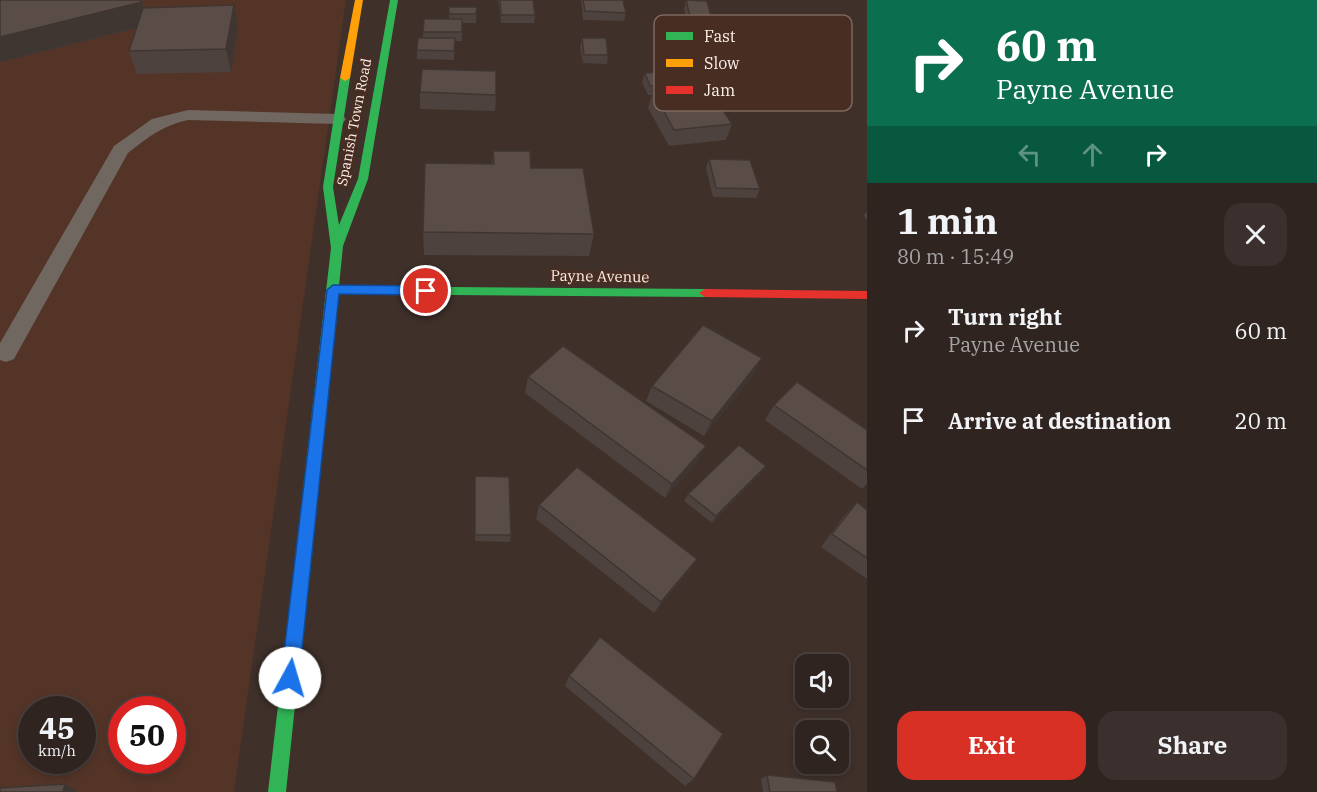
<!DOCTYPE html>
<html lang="en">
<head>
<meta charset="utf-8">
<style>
  body { margin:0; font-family:"IBM Plex Serif",serif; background:#3b302d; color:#f1f3f6; height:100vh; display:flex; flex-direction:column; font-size:22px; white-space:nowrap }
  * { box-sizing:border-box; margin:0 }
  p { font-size:20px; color:#a7a4a5 }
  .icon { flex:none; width:33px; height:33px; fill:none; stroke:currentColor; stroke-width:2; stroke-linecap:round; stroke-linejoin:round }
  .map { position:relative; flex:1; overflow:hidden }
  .details { display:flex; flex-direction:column; background:#2f2420; width:450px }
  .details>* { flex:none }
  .guide { background:#0b6e4f; color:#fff; overflow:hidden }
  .buttons { position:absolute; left:795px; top:654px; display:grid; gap:12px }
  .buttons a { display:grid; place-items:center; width:54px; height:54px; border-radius:12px; background:#2f2420; box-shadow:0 3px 9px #0003,0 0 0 2px #4a413e; font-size:30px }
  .speed { position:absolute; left:18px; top:696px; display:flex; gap:12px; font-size:30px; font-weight:700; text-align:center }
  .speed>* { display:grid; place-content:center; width:78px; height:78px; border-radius:50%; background:#2f2420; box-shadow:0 3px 9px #0003,0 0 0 2px #4a413e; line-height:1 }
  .speed small { font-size:15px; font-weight:400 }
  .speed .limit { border:9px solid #d22; background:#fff; color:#111 }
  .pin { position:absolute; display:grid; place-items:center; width:51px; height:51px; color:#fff; margin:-26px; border:3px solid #fff; border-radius:50%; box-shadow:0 2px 6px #0007 }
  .me { position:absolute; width:66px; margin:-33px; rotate:6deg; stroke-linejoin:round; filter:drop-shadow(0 0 4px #0008) }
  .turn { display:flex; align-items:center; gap:21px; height:126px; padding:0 30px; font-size:27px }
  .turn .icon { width:78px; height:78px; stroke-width:2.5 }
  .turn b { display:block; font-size:42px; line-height:51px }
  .lanes { display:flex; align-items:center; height:57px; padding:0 30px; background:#0003; justify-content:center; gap:30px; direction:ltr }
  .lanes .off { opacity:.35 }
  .round { display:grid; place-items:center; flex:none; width:63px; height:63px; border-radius:18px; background:#3b302d }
  .head { display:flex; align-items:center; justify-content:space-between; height:102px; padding:0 30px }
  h1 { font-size:36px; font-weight:700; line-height:45px }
  .primary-button { display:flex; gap:12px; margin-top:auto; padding:12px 30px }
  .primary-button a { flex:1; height:69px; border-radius:18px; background:#d93025; color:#fff; font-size:24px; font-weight:700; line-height:69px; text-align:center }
  .primary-button a+a { background:#3b302d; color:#f1f3f6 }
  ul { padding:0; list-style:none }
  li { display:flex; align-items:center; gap:18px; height:90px; padding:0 30px }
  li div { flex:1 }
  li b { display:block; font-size:22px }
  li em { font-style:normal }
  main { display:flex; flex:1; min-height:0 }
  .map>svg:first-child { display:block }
</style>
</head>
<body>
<main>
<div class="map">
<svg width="867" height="792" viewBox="0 0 867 792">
  <rect width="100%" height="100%" fill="#3f302a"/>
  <path fill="#533427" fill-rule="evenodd" d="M0 0H346L234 792H0ZM32 710H82V760H32ZM122 710H172V760H122Z"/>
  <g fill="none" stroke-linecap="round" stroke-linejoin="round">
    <path fill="#706760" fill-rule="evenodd" d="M188 110 337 114 343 115 346 119 343 123 337 124 188 120C163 125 147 138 128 153L14 359 6 362 0 360V343L114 146 152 119Z"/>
    <path fill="#30b455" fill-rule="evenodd" d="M390 0H398L368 179 343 246 339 286 705 289 711 293 705 297 338 294 286 792H268L331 248 323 187 340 78 345 75 350 78 333 187 339 225 358 179Z"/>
    <path fill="#ff9f0a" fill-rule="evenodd" d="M355 0H363L350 78 345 81 340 78Z"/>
    <path fill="#e5322d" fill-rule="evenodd" d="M705 289 867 291V299L705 297 699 293Z"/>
  </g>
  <g fill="#4d423e">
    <path d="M0 0 142 2 143 8 238 28 231 72 137 74 129 51 137 28 0 62Z"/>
    <path d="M498 0H533L535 15 534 23H501Z"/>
    <path d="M581 0H623L626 13 624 21 583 20Z"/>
    <path d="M686 0 711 16 709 25 688 24 684 9Z"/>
    <path d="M449 7H477L476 23H462V41H455L454 60 417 59V50L423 38 424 19H449Z"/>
    <path d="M582 38 608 55 607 64 583 63 580 47Z"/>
    <path d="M645 73 679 85 678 88 732 124 726 140 669 146 648 108 652 95H648L642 82Z"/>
    <path d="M420 92 496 95 495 111 420 109Z"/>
    <path d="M493 151 531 168 594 234 589 256 424 255 423 232 492 164Z"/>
    <path d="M709 159 760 189 756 198 713 197 706 168Z"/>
    <path d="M867 211V221L864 215Z"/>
    <path d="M754 374 704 436 646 401 652 386Z"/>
    <path d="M528 377 698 461 665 498 525 393Z"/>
    <path d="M774 405 867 430V484L862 489 765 420Z"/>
    <path d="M761 473 712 523 684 501 688 494Z"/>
    <path d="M475 476 511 535 510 542 475 541Z"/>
    <path d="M857 502 867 510V579L821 547 844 516Z"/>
    <path d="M539 505 689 571 654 613 536 519Z"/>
    <path d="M569 676 694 779 685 786 565 686Z"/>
    <path d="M767 775 837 792H763L761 779Z"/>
  </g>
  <g fill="#3f3632">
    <path d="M142 2 148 25 0 62V37Z"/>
    <path d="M234 5 238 28 231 72 226 49Z"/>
    <path d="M762 358 754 374 704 436 712 421Z"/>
    <path d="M706 446 698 461 665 498 672 484Z"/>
    <path d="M766 466 761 473 712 523 716 516Z"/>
    <path d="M697 559 689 571 654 613 661 602Z"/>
    <path d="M65 784 78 791 77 792H63Z"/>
  </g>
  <g fill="#5a4d48" stroke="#3f3632" stroke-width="1.5">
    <path d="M0 0H140L142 2 0 37Z"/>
    <path d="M500 0H533L535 15H501Z"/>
    <path d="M583 0H623L626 13 585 11Z"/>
    <path d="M686 0 707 1 711 16H690Z"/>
    <path d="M234 5 226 49 129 51 143 8Z"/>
    <path d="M449 7H477L476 14H449Z"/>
    <path d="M424 19H462V32H423Z"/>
    <path d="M418 38H455L454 51 417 50Z"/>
    <path d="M582 38H606L608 55H584Z"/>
    <path d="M422 69 496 71V95L420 92Z"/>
    <path d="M673 72 679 85 650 86 645 73Z"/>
    <path d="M707 86 732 124 674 130 653 91Z"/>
    <path d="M493 151H530L531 168H583L594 234 423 232 425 163 494 164Z"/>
    <path d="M709 159 750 160 760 189 716 188Z"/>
    <path d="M703 325 762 358 712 421 652 386Z"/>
    <path d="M563 346 706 446 672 484 528 377Z"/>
    <path d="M797 382 867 430V470L774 405Z"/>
    <path d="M739 445 766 466 716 516 688 494Z"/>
    <path d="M577 467 697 559 661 602 539 505Z"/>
    <path d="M475 476 509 477 511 535H475Z"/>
    <path d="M857 502 867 510V558L832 534Z"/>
    <path d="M600 637 723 734 694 779 569 676Z"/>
    <path d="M767 775 835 782 837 792H770Z"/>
    <path d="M65 784 63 792H0V788Z"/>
  </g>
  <path fill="#1a73e8" stroke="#114b97" stroke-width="1.5" d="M333 285 426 286 432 291 426 295 339 294 299 678 296 684 290 686 284 684 281 678 327 290Z"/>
  <g text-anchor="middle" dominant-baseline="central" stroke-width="6" stroke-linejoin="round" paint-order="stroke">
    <g font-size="14" fill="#fdefe9" stroke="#472d22">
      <text transform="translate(354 122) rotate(-79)">Spanish Town Road</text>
    </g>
    <g font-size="15" fill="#fdefe9" stroke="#472d22">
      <text transform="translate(600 276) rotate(1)">Payne Avenue</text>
    </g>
  </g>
  <rect x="654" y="15" width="198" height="96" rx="9" fill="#472d22" stroke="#7e675e" stroke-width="1.5"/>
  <rect x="666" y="32" width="27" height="8" fill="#30b455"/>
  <rect x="666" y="59" width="27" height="8" fill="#ff9f0a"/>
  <rect x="666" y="86" width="27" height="8" fill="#e5322d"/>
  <g font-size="16" fill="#fdefe9">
    <text x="704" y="42">Fast</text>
    <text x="704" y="69">Slow</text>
    <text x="704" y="96">Jam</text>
  </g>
</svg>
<div class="buttons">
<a><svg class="icon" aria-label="sound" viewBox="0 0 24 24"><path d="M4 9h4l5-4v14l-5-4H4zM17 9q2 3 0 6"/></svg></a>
<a><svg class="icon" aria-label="search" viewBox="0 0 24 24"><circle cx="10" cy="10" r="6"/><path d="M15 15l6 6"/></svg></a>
</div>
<div class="speed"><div>45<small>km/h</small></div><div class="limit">50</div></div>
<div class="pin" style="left:426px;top:291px;background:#d93025"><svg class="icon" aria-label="arrive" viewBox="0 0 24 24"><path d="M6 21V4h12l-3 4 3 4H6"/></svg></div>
<svg class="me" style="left:290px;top:678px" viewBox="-20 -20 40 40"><circle r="19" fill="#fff"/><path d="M0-13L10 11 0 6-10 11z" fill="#1a73e8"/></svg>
</div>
<section class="details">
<div class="guide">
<div class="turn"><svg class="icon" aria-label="right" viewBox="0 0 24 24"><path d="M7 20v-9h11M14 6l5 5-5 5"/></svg><div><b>60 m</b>Payne Avenue</div></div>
<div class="lanes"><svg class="icon off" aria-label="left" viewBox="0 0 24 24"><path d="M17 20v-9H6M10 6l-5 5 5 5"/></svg><svg class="icon off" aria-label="ahead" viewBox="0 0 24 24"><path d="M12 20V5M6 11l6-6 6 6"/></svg><svg class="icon" aria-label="right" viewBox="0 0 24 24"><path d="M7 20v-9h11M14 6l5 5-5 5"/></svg></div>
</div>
<div class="head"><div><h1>1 min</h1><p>80 m · 15:49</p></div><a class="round"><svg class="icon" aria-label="close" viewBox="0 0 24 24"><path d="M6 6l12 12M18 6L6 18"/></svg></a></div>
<ul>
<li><svg class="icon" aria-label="right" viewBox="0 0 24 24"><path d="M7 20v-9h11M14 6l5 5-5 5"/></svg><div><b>Turn right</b><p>Payne Avenue</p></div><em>60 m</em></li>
<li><svg class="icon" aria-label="arrive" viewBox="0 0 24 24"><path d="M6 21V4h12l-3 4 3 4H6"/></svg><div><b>Arrive at destination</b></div><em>20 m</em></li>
</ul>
<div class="primary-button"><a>Exit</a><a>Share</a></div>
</section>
</main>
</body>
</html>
